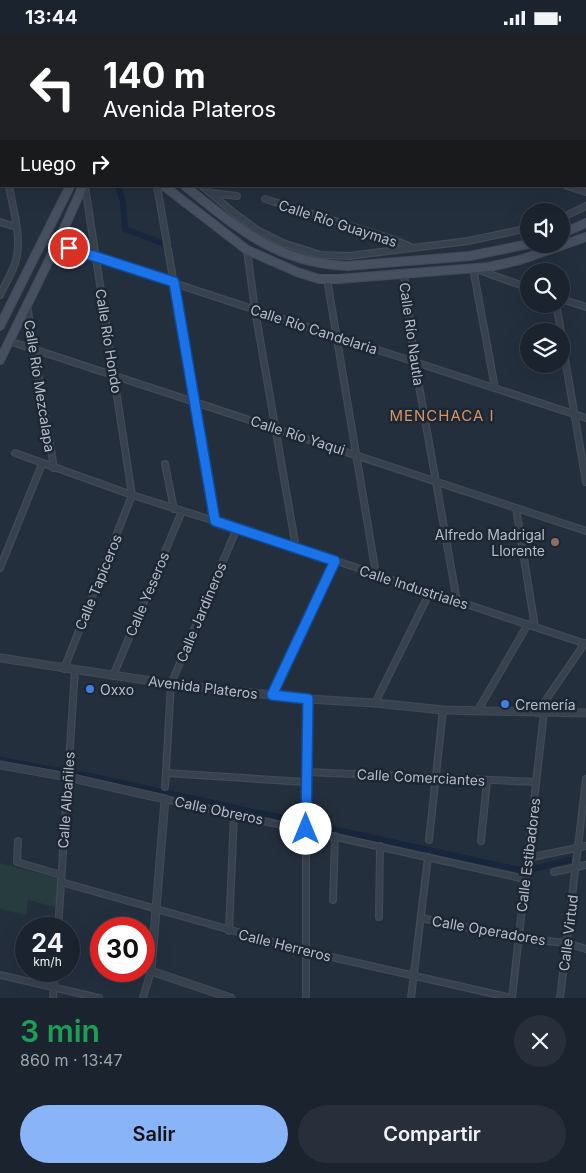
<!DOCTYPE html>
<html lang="es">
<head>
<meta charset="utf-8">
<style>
  body { margin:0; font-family:Inter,sans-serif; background:#282f3a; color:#f1f3f6; height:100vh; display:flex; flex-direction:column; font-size:19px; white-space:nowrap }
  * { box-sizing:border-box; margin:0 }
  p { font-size:16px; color:#a0a4aa }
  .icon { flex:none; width:28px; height:28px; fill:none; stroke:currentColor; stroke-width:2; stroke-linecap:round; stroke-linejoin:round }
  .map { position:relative; height:963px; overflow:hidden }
  .sheet { display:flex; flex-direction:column; background:#1b232e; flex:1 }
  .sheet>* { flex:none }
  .banner { position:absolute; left:0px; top:0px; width:586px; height:152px; box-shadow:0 5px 20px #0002,0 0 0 1px #39404a; background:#202124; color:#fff; overflow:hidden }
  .tools { position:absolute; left:520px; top:168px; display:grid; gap:10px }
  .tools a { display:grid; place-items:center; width:50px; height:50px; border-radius:50%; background:#1b232e; box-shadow:0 5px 20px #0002,0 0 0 1px #39404a; font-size:25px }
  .speed { position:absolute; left:15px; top:882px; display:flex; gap:10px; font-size:25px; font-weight:700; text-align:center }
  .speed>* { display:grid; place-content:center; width:65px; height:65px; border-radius:50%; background:#1b232e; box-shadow:0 5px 20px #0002,0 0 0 1px #39404a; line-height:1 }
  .speed small { font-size:12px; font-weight:400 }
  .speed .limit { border:8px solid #d22; background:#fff; color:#111 }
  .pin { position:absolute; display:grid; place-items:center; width:42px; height:42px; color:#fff; margin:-21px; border:2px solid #fff; border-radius:50%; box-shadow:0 1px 5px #0007 }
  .me { position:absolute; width:55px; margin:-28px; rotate:0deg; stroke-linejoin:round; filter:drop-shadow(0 0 4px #0008) }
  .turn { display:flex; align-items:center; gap:18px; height:105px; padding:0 20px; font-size:22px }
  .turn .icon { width:65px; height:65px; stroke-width:2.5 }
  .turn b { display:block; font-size:35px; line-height:42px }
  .then { display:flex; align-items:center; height:48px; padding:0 20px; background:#0003; gap:10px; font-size:19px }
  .round { display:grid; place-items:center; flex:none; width:52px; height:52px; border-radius:26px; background:#282f3a }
  .headline { display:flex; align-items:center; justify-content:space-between; height:85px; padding:0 20px }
  h1 { font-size:30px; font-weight:600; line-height:38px; color:#1e9e55 }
  .cta { display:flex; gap:10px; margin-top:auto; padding:10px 20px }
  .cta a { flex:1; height:58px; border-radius:30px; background:#8ab4f8; color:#111; font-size:20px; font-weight:600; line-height:58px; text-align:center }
  .cta a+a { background:#282f3a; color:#f1f3f6 }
  .status { display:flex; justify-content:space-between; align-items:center; height:35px; padding:0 25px; background:#1b232e; direction:ltr }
  .status svg { height:14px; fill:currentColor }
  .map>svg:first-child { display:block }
</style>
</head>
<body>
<div class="status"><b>13:44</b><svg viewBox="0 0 49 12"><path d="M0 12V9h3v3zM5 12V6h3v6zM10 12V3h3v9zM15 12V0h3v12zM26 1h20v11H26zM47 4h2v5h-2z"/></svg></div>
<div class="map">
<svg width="586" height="963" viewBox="0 0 586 963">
  <rect width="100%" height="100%" fill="#242f3e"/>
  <path fill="#263c3f" d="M0 828 61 844 59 873 28 865 26 880 0 874Z"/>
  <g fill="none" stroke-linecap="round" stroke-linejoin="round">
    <g stroke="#17263c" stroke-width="6">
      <path d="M70 0 71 1"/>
      <path d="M118 151 123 166 125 194 170 211"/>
      <path d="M0 725 94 742 525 836 569 825"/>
    </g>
    <g stroke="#414a57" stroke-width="8">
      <g id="minor">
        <path d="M115 0 119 1"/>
        <path d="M132 0V1"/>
        <path d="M216 0V1"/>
        <path d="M293 0 294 1"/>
        <path d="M360 0V1"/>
        <path d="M449 0 454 1"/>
        <path d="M434 1V0"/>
        <path d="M509 1V0"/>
        <path d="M0 98 1 106"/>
        <path d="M85 151 132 460"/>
        <path d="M157 151 215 486"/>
        <path d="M202 151 234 178 257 195 283 208 321 220 349 221 468 206 529 193"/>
        <path d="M567 151 586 157"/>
        <path d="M211 158 237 161"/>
        <path d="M265 164 392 204 409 211"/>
        <path d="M561 183 586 171"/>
        <path d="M0 187 16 192"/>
        <path d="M42 205 586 383"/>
        <path d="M247 215 255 275 296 513"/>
        <path d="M551 233V236"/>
        <path d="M404 239 415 328 457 566"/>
        <path d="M327 244 376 539"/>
        <path d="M0 260C5 249 13 237 16 225 22 202 13 174 9 151"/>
        <path d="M561 264 586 272"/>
        <path d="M556 269 561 296"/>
        <path d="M27 270 54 433"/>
        <path d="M561 300 586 447"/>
        <path d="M9 306 586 496"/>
        <path d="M495 353 473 233 529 253"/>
        <path d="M15 418 132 460 215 486 376 539 429 559 457 566 586 609"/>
        <path d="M165 429 174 474"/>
        <path d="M516 473 535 592"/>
        <path d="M0 533 42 429"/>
        <path d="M64 634 132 460"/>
        <path d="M113 641 182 476"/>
        <path d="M272 660 335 526"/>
        <path d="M375 668 429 559"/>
        <path d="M478 675 528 589"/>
        <path d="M537 678 585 608"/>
        <path d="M306 737 536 747"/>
        <path d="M166 738 306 747"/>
        <path d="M165 752 171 649 237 493"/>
        <path d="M165 764 525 844"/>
        <path d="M429 805 443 675"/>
        <path d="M18 806 17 827 61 840"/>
        <path d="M481 806 487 746"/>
        <path d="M528 823 586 811"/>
        <path d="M554 837 586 830"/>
        <path d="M61 847 305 916 512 963"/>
        <path d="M333 865 335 801"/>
        <path d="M379 882 380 811"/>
        <path d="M421 883 518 903 566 908 586 914"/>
        <path d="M58 894 75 635"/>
        <path d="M229 896 234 779"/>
        <path d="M0 940 99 963"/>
        <path d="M53 963 55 936"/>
        <path d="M143 963 151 936"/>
        <path d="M306 963V737L308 664"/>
        <path d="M411 963 428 822"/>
        <path d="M512 963 544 677"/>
        <path d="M560 963 586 744"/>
      </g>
    </g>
    <g stroke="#414a57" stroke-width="9">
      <g id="tertiary">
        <path d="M56 0 57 1"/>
        <path d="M0 623 171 649 308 664 375 668 443 675 586 678"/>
        <path d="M0 730 68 742 165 764 151 936 231 963"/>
      </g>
    </g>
    <g stroke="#414a57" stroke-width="10">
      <g id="secondary">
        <path d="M164 151 247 215 297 237 319 244H338L489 232 520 225 586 202"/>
        <path d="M185 151C238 193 276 228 347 231L470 221 529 209"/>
        <path d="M561 199 586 188"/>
        <path d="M0 291 70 151"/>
        <path d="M0 325 57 209 83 151"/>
      </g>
    </g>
    <use href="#minor" stroke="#38414e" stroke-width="5.5"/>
    <use href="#tertiary" stroke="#38414e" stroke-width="7"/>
    <use href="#secondary" stroke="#465061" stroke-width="8"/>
  </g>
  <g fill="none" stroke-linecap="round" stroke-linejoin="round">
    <g stroke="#114b97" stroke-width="12">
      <path id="route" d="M69 213 174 247 215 486 335 526 272 660 308 664 306 794"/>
    </g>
    <use href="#route" stroke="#1a73e8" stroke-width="9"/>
  </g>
  <circle fill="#8d6e63" stroke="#1d2633" stroke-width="2" cx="555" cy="507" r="5"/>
  <g fill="#3f7fe0" stroke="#1d2633" stroke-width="2">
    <circle cx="90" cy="654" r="5"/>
    <circle cx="505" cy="669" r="5"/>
  </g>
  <g text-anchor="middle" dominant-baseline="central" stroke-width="5" stroke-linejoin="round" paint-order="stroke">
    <g font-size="14" fill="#b4bcc9" stroke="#1d2633">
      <text transform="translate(338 188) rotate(18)">Calle Río Guaymas</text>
      <text transform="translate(314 294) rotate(18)">Calle Río Candelaria</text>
      <text transform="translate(412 299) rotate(82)">Calle Río Nautla</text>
      <text transform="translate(109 306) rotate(81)">Calle Río Hondo</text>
      <text transform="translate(40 351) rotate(81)">Calle Río Mezcalapa</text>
      <text transform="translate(298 400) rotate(18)">Calle Río Yaqui</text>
      <text transform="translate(98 547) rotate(-68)">Calle Tapiceros</text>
      <text transform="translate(414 552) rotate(18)">Calle Industriales</text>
      <text transform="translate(147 559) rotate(-67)">Calle Yeseros</text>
      <text transform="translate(201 577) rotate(-67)">Calle Jardineros</text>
      <text transform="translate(203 652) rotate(7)">Avenida Plateros</text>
      <text transform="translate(421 742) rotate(3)">Calle Comerciantes</text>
      <text transform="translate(66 765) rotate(-86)">Calle Albañiles</text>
      <text transform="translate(219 775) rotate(12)">Calle Obreros</text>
      <text transform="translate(528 820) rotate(-83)">Calle Estibadores</text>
      <text transform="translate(489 895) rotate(10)">Calle Operadores</text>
      <text transform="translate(568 898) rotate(-83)">Calle Virtud</text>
      <text transform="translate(285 910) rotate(14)">Calle Herreros</text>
    </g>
    <g font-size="14" fill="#b4bcc9" stroke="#1d2633" text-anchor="start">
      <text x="545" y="499" text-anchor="end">Alfredo Madrigal<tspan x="545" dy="16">Llorente</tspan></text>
      <text x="100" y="654">Oxxo</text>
      <text x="515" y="669">Cremería</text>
    </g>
    <g font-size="15" letter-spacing="1" fill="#d59563" stroke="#1d2633">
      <text x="442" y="380">MENCHACA I</text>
    </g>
  </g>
</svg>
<div class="tools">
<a><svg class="icon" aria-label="sound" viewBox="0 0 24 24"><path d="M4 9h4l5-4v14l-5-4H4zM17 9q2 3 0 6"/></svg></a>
<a><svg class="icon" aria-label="search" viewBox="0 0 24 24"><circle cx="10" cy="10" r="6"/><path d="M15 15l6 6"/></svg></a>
<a><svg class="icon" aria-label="layers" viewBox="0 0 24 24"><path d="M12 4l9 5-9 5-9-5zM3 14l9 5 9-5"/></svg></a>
</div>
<div class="speed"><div>24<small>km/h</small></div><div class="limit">30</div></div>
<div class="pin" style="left:69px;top:213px;background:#d93025"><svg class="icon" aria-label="arrive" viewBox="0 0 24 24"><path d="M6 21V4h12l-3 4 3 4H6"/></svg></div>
<svg class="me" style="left:306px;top:794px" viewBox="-20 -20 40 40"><circle r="19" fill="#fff"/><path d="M0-13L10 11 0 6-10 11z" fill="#1a73e8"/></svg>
<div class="banner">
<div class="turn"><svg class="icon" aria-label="left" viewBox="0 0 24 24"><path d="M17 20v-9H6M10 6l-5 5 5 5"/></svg><div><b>140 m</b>Avenida Plateros</div></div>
<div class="then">Luego<svg class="icon" aria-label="right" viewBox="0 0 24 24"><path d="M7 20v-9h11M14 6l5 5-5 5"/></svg></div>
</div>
</div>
<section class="sheet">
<div class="headline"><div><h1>3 min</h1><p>860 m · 13:47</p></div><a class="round"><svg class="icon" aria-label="close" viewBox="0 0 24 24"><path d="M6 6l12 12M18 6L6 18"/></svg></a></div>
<div class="cta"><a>Salir</a><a>Compartir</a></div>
</section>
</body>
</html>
